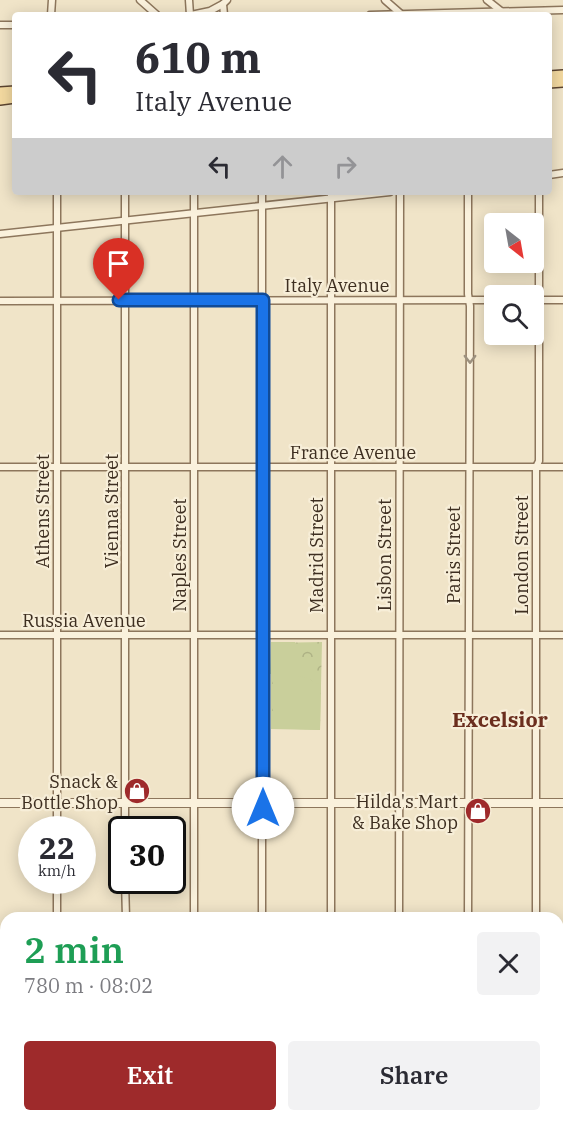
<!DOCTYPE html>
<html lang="en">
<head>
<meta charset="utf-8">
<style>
  body { margin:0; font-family:"IBM Plex Serif",serif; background:#f2f2f3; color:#2b2b33; height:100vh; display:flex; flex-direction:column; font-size:22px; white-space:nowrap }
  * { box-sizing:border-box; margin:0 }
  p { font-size:20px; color:#7c7c81 }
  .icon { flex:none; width:33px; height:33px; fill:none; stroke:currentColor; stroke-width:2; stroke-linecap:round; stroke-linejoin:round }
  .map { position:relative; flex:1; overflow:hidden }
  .side { position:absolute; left:0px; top:912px; width:564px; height:210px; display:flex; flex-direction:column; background:#fff; border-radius:18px 18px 0 0; box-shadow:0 3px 15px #0003 }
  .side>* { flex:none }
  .banner { position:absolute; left:12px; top:12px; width:540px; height:183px; border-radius:6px; box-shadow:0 3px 15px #0003; background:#fff; color:#2b2b33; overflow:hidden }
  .needle { width:39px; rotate:149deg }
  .buttons { position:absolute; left:484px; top:213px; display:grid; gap:12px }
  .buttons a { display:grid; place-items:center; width:60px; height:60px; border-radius:6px; background:#fff; box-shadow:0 3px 15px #0003; font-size:30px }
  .speed { position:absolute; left:18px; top:816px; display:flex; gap:12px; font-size:30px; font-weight:700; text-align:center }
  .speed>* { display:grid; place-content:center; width:78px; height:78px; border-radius:50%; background:#fff; box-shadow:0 3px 15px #0003; line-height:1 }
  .speed small { font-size:15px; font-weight:400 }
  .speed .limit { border:3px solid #111; border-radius:9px; background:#fff; color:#111 }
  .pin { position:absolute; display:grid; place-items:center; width:51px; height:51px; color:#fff; margin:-62px -26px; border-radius:50% 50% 50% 0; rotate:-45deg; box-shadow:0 0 6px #0007 }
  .pin .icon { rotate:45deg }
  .me { position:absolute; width:66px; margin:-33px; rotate:0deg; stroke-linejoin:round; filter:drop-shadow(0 0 4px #0008) }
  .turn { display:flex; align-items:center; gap:21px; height:126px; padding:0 24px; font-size:27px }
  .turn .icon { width:78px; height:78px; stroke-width:2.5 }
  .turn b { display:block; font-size:42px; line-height:51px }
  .lanes { display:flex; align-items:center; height:57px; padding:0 24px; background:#0003; justify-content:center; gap:30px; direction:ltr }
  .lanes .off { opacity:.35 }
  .round { display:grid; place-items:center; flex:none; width:63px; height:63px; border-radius:6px; background:#f2f2f3 }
  .summary { display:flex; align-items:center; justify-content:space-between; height:102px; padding:0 24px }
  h1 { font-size:36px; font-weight:600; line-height:45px; color:#1e9e55 }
  .button { display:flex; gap:12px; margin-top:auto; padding:12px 24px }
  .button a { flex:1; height:69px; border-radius:6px; background:#9e2a2b; color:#fff; font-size:24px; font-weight:600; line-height:69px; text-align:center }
  .button a+a { background:#f2f2f3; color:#2b2b33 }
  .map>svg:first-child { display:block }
</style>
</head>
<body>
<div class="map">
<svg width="563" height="1122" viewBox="0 0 563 1122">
  <defs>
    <pattern id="forest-crowns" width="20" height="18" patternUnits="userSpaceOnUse" patternTransform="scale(1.5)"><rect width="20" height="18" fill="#c9cf9b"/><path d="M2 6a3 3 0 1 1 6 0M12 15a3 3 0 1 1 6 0" fill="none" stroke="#aeb285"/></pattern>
  </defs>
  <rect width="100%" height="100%" fill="#f0e4c8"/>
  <path fill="url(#forest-crowns)" d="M322 642 320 730 271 729V643Z"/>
  <g fill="#c9cf9b">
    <path d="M271 642H295V658H301V674H270Z"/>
    <path d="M296 676 309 678 315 683 321 684 320 730 295 729V727H277L273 724V676Z"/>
  </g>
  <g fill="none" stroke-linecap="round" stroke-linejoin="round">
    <g stroke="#8d765c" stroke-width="9">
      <g id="minor">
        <path d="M140 0 157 15"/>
        <path d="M189 0 190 15"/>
        <path d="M385 0 401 14"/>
        <path d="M487 0 501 11"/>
        <path d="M51 15 52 0"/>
        <path d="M191 15 210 11 223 4"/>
        <path d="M224 15 223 4 227 0"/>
        <path d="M370 15 563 10"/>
        <path d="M0 25H15"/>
        <path d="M549 175 563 173"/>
        <path d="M57 192V830"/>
        <path d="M125 192V830"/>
        <path d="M262 192V918"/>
        <path d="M331 192V918"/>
        <path d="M0 234 390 192"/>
        <path d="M534 300H563"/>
        <path d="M0 301 495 300"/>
        <path d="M0 467H563"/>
        <path d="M0 635H563"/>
        <path d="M125 880 126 918"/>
        <path d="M57 918V880"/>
        <path d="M194 918V192"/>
        <path d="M399 918 400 192"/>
        <path d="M468 918 470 306 468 294V192"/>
        <path d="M536 918V467L539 461V192"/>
        <path d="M0 969H6"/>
        <path d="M558 969H563"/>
        <path d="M58 1116V1122"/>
        <path d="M126 1116V1122"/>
        <path d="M194 1116V1122"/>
        <path d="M262 1116V1122"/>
        <path d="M399 1116V1122"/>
        <path d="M468 1116V1122"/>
        <path d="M536 1116V1122"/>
        <path d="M331 1122V1116"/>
      </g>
    </g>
    <g stroke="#8d765c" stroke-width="10">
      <path id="tertiary" d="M0 803H563"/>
    </g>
    <g stroke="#5b4430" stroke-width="12">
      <g id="primary">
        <path d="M549 76 563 75"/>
        <path d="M549 83 563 82"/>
        <path d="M0 92 15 91"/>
        <path d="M0 100 15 98"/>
      </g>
    </g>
    <use href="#minor" stroke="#faf1dc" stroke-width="6"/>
    <use href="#tertiary" stroke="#faf1dc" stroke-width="8"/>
    <use href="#primary" stroke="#f3d9a0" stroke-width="9"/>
  </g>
  <defs><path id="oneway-chevron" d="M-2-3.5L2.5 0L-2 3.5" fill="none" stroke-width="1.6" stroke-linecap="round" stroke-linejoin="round" transform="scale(1.5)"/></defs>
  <use stroke="#9c907e" href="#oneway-chevron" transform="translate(470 359) rotate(90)"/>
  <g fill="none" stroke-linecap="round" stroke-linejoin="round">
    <g stroke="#114b97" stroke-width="15">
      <path id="route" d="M119 300H263V808"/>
    </g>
    <use href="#route" stroke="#1a73e8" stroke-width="10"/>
  </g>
  <defs>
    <g id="shop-disc" transform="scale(1.35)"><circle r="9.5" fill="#9e2a2b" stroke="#f7eed8"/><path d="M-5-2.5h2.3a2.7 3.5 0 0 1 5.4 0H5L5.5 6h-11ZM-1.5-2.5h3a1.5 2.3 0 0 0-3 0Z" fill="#fff"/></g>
  </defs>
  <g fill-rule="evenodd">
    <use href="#shop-disc" x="137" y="791"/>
    <use href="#shop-disc" x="478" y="811"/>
  </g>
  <g text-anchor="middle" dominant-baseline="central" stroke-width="4.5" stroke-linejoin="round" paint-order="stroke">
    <g font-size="18" fill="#3d2e20" stroke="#f7eed8">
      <text x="337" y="285">Italy Avenue</text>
      <text x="353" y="452">France Avenue</text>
      <text transform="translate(42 511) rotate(-90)">Athens Street</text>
      <text transform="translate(111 511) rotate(-90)">Vienna Street</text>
      <text transform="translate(179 555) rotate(-90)">Naples Street</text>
      <text transform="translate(316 555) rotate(-90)">Madrid Street</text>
      <text transform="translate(384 555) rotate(-90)">Lisbon Street</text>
      <text transform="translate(453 555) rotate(-90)">Paris Street</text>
      <text transform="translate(521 555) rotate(-90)">London Street</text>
      <text x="84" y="620">Russia Avenue</text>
    </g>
    <g font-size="18" fill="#3d2e20" stroke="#f7eed8" text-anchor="end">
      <text x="118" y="781">Snack &amp;<tspan x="118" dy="21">Bottle Shop</tspan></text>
      <text x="458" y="801">Hilda's Mart<tspan x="458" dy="21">&amp; Bake Shop</tspan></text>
    </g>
    <g font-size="21" font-weight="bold" fill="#6b2e1e" stroke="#f7eed8">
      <text x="500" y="719">Excelsior</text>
    </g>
  </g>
</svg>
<div class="buttons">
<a><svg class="needle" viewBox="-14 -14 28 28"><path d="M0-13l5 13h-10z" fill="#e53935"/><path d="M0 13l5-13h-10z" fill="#7c7c81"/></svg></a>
<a><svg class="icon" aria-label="search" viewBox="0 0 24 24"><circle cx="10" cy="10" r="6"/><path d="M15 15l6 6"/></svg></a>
</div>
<div class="speed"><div>22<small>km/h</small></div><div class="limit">30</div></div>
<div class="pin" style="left:119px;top:300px;background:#d93025"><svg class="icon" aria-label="arrive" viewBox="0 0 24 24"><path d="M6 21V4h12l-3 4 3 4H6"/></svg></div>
<svg class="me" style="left:263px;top:808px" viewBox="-20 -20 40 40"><circle r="19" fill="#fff"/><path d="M0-13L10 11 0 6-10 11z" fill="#1a73e8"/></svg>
<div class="banner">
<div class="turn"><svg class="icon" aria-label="left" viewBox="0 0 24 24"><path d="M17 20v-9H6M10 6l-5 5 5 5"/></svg><div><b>610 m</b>Italy Avenue</div></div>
<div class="lanes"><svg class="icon" aria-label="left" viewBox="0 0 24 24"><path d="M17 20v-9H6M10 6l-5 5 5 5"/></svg><svg class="icon off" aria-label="ahead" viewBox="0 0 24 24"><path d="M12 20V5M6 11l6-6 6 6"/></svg><svg class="icon off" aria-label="right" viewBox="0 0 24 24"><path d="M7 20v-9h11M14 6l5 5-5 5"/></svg></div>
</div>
<section class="side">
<div class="summary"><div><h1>2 min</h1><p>780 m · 08:02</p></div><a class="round"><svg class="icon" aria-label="close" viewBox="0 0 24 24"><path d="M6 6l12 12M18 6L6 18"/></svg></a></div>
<div class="button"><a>Exit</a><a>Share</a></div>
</section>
</div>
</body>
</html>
